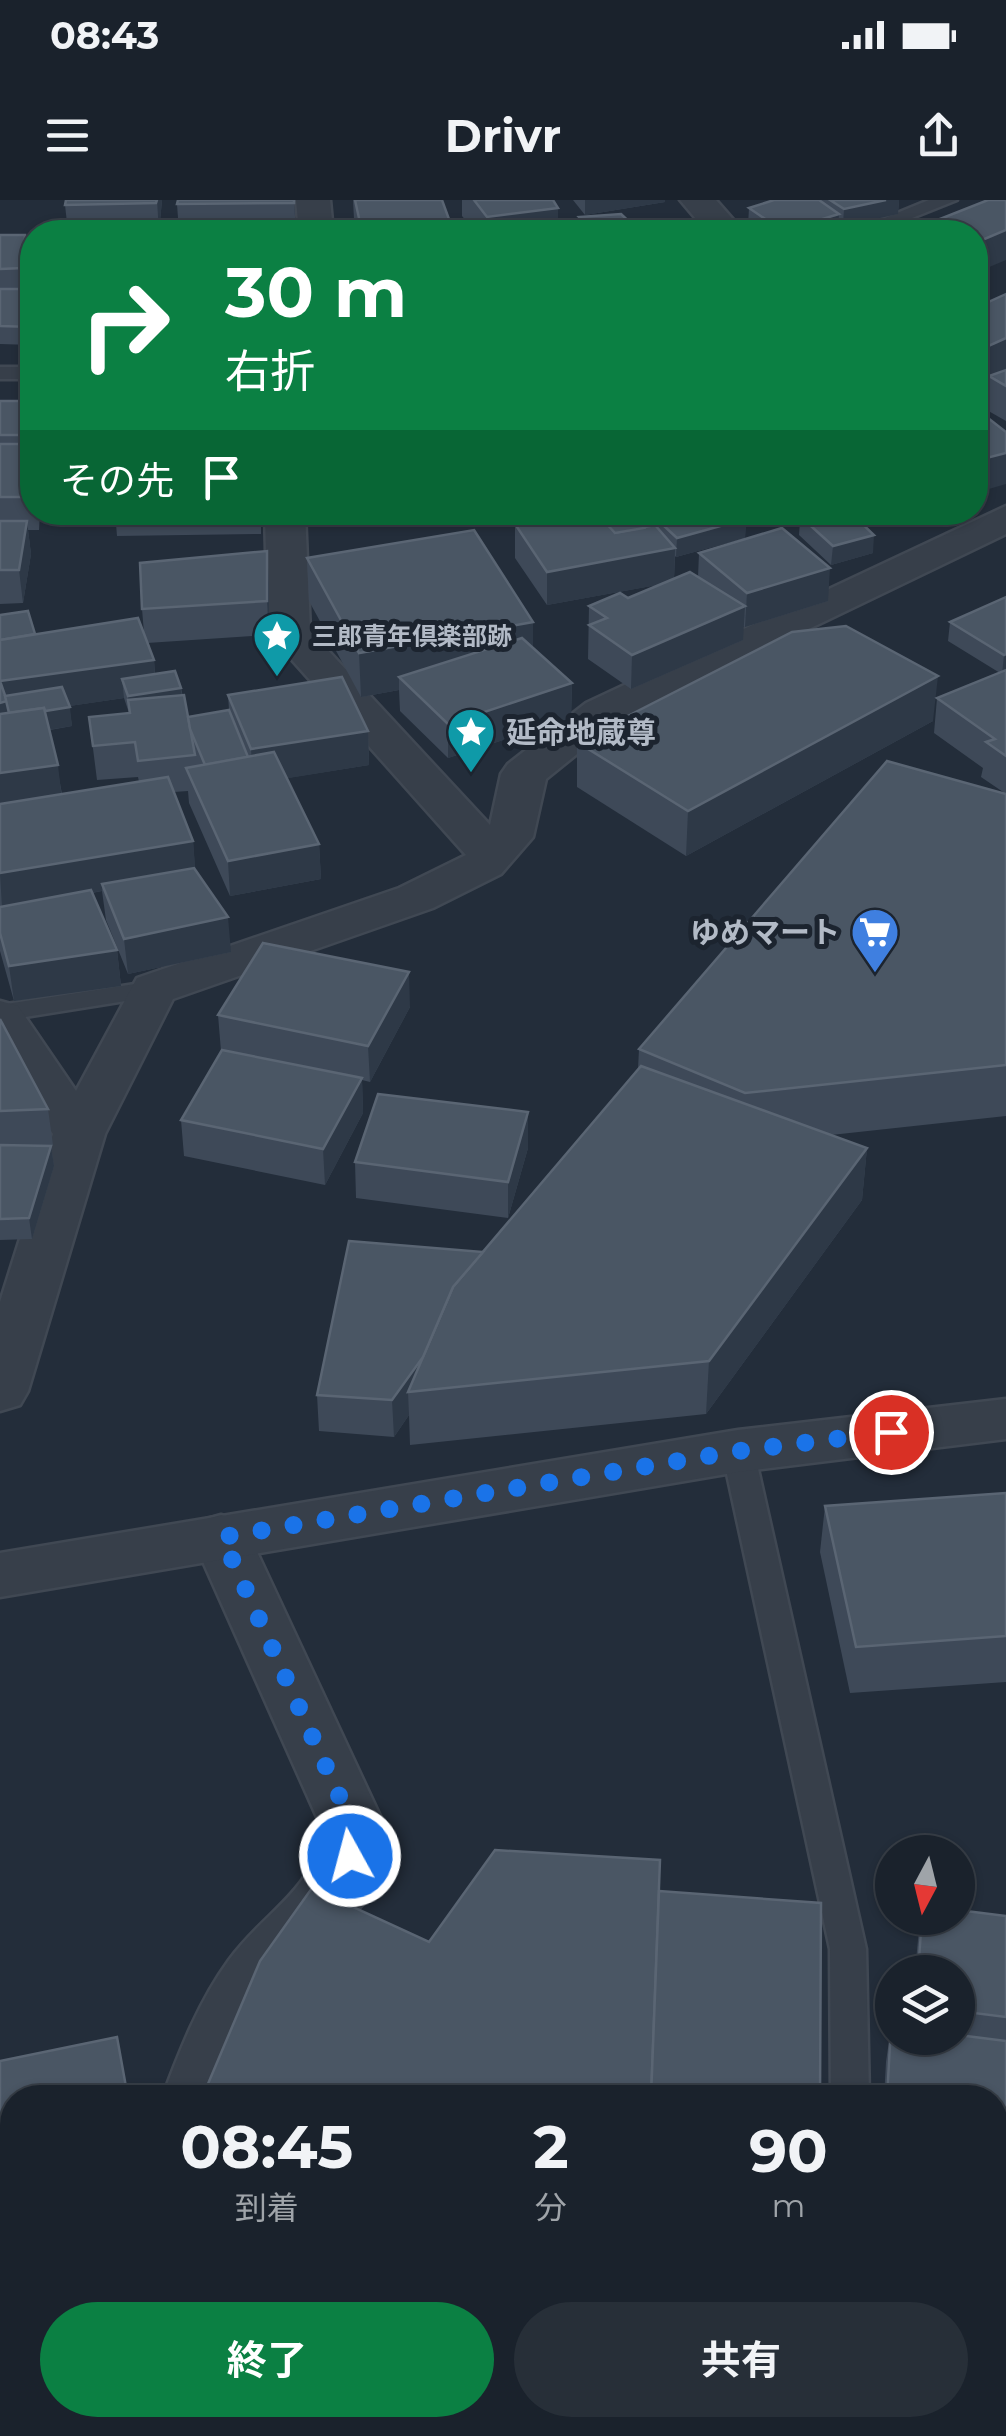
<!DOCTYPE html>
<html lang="ja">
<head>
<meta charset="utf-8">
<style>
  body { margin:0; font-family:Montserrat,"Noto Sans JP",sans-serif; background:#272f38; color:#f1f3f6; height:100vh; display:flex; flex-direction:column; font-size:38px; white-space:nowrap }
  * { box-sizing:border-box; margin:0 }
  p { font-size:32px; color:#9fa4a9 }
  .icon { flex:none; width:55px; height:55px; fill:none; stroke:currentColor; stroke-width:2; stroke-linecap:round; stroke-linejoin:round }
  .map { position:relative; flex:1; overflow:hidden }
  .sheet { position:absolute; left:0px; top:1885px; width:1008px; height:352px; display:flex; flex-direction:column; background:#1a222c; border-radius:40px 40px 0 0; box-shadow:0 2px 8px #0004,0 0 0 2px #383f48 }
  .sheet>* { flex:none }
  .banner { position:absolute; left:20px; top:20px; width:968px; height:305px; border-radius:40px; box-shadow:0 2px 8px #0004,0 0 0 2px #383f48; background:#0b8043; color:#fff; overflow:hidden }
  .needle { width:65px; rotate:187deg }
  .fabs { position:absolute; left:875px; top:1635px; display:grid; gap:20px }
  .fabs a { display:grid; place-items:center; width:100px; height:100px; border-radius:50%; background:#1a222c; box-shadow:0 2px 8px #0004,0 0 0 2px #383f48; font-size:50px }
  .pin { position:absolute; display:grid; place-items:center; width:85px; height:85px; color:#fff; margin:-42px; border:5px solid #fff; border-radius:50%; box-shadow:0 2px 10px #0007 }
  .me { position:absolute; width:110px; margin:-55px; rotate:353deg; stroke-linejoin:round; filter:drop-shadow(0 0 8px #0008) }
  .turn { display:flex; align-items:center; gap:35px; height:210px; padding:0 40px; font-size:45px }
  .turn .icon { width:130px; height:130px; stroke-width:2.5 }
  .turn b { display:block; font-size:70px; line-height:85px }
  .then { display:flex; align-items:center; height:95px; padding:0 40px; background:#0003; gap:20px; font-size:38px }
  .eta { display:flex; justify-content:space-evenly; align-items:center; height:170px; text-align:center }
  .eta b { font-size:60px; font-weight:700; line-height:70px }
  .primary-button { display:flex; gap:20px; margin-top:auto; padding:20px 40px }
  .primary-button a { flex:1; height:115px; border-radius:60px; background:#0b8043; color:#fff; font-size:40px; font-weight:700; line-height:115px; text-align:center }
  .primary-button a+a { background:#272f38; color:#f1f3f6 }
  .status { display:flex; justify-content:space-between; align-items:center; height:70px; padding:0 50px; background:#1a222c; direction:ltr }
  .status svg { height:28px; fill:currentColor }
  header { display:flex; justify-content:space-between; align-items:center; height:130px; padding:0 40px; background:#1a222c; font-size:45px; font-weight:700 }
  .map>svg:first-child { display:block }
</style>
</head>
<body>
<div class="status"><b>08:43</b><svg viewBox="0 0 49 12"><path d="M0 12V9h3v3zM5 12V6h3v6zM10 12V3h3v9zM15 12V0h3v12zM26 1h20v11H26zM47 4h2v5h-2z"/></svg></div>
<header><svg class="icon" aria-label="menu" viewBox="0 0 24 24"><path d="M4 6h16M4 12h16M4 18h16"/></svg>Drivr<svg class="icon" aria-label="share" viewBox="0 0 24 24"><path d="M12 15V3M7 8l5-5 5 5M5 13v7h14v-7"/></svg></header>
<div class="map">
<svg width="1006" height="2236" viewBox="0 0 1006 2236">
  <rect width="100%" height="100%" fill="#232d3a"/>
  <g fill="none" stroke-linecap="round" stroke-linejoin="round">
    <g stroke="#404853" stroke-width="5">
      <g id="service">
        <path d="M929 0H957L877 32 853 31Z"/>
        <rect x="0" y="167" width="32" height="12"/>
        <path d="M1006 178V192L975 205V191Z"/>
        <path d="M154 781 163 783 167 789 163 795 0 821V805Z"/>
        <path d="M738 1240 749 1243 754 1251 866 1749 869 1898H831L830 1749 722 1251 727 1243Z"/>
        <path d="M995 2000 1006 2001V2035L995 2034Z"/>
      </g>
    </g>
    <g stroke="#404853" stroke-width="5">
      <g id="minor">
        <path d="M296 0H330L333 32H299Z"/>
        <path d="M680 0H716L744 32H707Z"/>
        <path d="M1006 306V334L618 521 546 579 533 637 501 674 433 708 173 799 105 934 28 1191 20 1205 0 1211V1102L53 934 0 854V801L18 806 76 891 137 778 399 688 466 655 268 433 265 312H305L310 431 490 625 501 574 508 564 586 503Z"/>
        <path d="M221 1315 242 1321 250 1337 388 1633 378 1679 368 1698 277 1799 250 1847 231 1898H162C180 1850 199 1801 229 1760 265 1711 308 1695 324 1633L192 1337 200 1321Z"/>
        <path d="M32 2225H106L103 2236H27Z"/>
      </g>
    </g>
    <g stroke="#404853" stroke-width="5">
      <path id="tertiary" d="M1006 1199V1239L738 1272 0 1397V1353L738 1230Z"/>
    </g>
    <use href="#service" fill="#373f4a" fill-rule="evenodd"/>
    <use href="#minor" fill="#373f4a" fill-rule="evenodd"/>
    <use href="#tertiary" fill="#373f4a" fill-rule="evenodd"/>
  </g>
  <g fill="#3e4958" fill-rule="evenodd">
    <path d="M162 0 159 32H68L65 5Z"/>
    <path d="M294 0 296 32H179L177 4Z"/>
    <path d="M353 0H442L450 22V32H357L354 19Z"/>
    <path d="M462 0H553L558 32H475L462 16Z"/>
    <path d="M573 0H665V2L585 15Z"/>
    <path d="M774 0H899L898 14 843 26 838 23V32H759L748 25 749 8Z"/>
    <path d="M579 17 640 32H579Z"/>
    <path d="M0 35H25L29 66 28 89H32V145L0 144Z"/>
    <path d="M1006 94 978 181 975 180V108Z"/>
    <path d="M1006 170V221L985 209 989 176Z"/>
    <path d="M0 201H32V312H40L39 330H28L31 354 23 403 0 404Z"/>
    <path d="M115 312H261V334L117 336Z"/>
    <path d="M535 312H630V317L640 323V312H738L746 319 745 338 676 357 675 356 674 379 698 377 699 353 828 401 745 427 743 426V440L631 489 588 459 589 406 628 398 662 384 547 405 515 358V324L538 320Z"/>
    <path d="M791 312H850L873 353 831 365 799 335 800 320Z"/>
    <path d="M307 358 533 448 572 483 571 518 448 558 400 511 399 490 361 497 309 401Z"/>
    <path d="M269 385V435L147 443 154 460 155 474 181 488 188 517 229 510 228 495 368 531 369 565 287 578 319 644 321 679 230 696 189 603 188 591 174 592 193 641 195 670 231 752 128 774 106 720 102 691 92 693 117 750 121 786 14 801 0 751V415L35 434 144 433 142 409ZM124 498 129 513 89 517 97 580 138 577 139 582 62 594 50 530 72 526 69 506Z"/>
    <path d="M1006 397V916L831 935 867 948 862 1000 706 1214 410 1245 409 1215 394 1237 319 1231 317 1195 483 1052 638 869 639 849 1006 594 981 577 983 568 934 533 937 498 1000 473 948 441 950 422Z"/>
    <path d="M933 521 686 656 577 587V542Z"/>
    <path d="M410 807 370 882 362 880 363 913 325 985 184 956 181 920 221 851 218 815Z"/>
    <path d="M0 819 48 909 53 945 32 946H51L54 966 32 1039 0 1040Z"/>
    <path d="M528 912V948L508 1018 356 998 355 962Z"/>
    <path d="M1006 1293V1482L850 1493 820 1352 825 1306Z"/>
    <path d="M1006 1716V2007L995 2005V1898H884L886 1862 891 1827 958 1838V1772H915L920 1718Z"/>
    <path d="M302 2225H638L637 2236H301Z"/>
    <path d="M847 2225H995L1006 2236H848Z"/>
  </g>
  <g fill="#2e3947">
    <path d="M157 0H162L159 32Z"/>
    <path d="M585 0H665V2L585 15Z"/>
    <path d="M886 0H899L898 14 843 26 844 9Z"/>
    <path d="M558 8V32H487V17Z"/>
    <path d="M839 14 838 32H783V31Z"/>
    <path d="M450 22V32H362Z"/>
    <path d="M1006 30V60L975 73V43Z"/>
    <path d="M25 35 29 66 27 100 23 68Z"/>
    <path d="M1006 138V169L978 181 982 149Z"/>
    <path d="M1006 253V284L975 293V261Z"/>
    <path d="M746 319 745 338 676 357 677 338Z"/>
    <path d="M27 321 31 354 23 403 19 370Z"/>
    <path d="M874 335 873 353 831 365 833 346Z"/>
    <path d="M675 348 674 382 547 405V372Z"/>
    <path d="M267 351 269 385V435L267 401Z"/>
    <path d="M830 368 828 401 745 427 747 393Z"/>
    <path d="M745 406 743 440 631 489 632 455Z"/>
    <path d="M533 422V465L399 477V490L361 497 359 453Z"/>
    <path d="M1006 454V472L1002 474 1004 455Z"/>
    <path d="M154 460 156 492 181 488 183 507 130 515 128 496 122 479 124 498 9 515 70 507 72 526 0 538V481Z"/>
    <path d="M938 476 933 521 686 656 688 611Z"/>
    <path d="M572 483 571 518 448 558V524Z"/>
    <path d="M368 531 369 565 210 591 252 565 251 549Z"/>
    <path d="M58 565 62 600 0 608V573Z"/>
    <path d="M193 641 196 676 102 684V691L2 708 0 673Z"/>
    <path d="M319 644 321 679 230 696 228 661Z"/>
    <path d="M228 717 231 752 128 774 124 739Z"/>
    <path d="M117 750 121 786 14 801 9 766Z"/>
    <path d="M409 772 410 807 370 882 368 846Z"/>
    <path d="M362 878 363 913 325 985 323 949Z"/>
    <path d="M528 912V948L508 1018V982Z"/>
    <path d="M51 946 54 966 32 1039 29 1018Z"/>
    <path d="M867 948 862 1000 706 1214 709 1161Z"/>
    <path d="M441 1132 408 1192 409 1215 394 1237 392 1200Z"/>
    <path d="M12 1971V2007L0 2009V1974Z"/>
    <path d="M268 2225H271L272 2236H267Z"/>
  </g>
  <g fill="#4a5664" stroke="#5a6573" stroke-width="2.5">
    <path d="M66 0H157L156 3 65 5Z"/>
    <path d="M178 0H294V3L177 4Z"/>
    <path d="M355 0H442L450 22 362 32Z"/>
    <path d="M474 0H553L558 8 487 17Z"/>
    <path d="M774 0H819L839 14 783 31 749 8Z"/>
    <path d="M830 0H886L844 9Z"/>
    <path d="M988 0H1006V30L975 43V32H907Z"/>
    <path d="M621 14 640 32H593L579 17Z"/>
    <path d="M0 35H25L23 68 0 69Z"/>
    <path d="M0 89H32V127L0 126Z"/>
    <path d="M1006 94V138L982 149 975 146V108Z"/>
    <path d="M1006 170V186L989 176Z"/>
    <rect x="0" y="201" width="32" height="34"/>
    <path d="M979 211 1006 232V253L975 261V212Z"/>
    <rect x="0" y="244" width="32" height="53"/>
    <path d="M578 312H598L615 333 655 325 675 348 547 372 515 324Z"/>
    <path d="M649 312H738L746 319 677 338Z"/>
    <path d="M817 312H850L874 335 833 346 801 317Z"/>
    <path d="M634 316 644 328 615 333 605 322Z"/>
    <path d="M0 321H27L19 370H0Z"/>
    <path d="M782 328 830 368 747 393 699 353Z"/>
    <path d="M474 330 533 422 359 453 307 358Z"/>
    <path d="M267 351V401L142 409 140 363Z"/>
    <path d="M690 372 745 406 632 455 589 425 607 418 589 406 620 393 628 398Z"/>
    <path d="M1006 397V454L1004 455 950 422Z"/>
    <path d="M28 411 35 434 0 440V415Z"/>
    <path d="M138 418 154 460 0 481 7 501 0 503V440Z"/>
    <path d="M846 426 938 476 688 611 577 542 792 432Z"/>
    <path d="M522 438 572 483 448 524 399 477Z"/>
    <path d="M1006 470V556L986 542 995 539 937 498Z"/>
    <path d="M175 471 181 488 128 496 122 479Z"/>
    <path d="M342 477 368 531 251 549 228 495Z"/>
    <path d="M62 487 70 507 45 511 44 508 9 513 5 496Z"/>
    <path d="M184 495 195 555 138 561 135 542 93 546 89 517 130 513 128 500Z"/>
    <path d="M44 508 58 565 0 573V514Z"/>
    <path d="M229 510 248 557 205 565 190 529 188 517Z"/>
    <path d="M274 552 319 644 228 661 186 568Z"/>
    <path d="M887 561 1006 594V865L745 893 639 849Z"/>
    <path d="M168 577 193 641 0 673V604Z"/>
    <path d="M194 668 228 717 124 739 102 684Z"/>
    <path d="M91 690 117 750 9 766 0 733V707Z"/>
    <path d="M263 743 409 772 368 846 218 815Z"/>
    <path d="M0 819 48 909 0 911Z"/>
    <path d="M222 850 362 878 323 949 181 920Z"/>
    <path d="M641 866 867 948 709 1161 408 1192 453 1087Z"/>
    <path d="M378 894 528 912 508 982 355 962Z"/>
    <path d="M0 945 51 946 29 1018 0 1019Z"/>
    <path d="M349 1041 483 1052 453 1087 423 1157 392 1200 317 1195Z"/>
    <path d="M1006 1293V1436L856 1447 825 1306Z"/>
    <path d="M495 1650 660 1660 651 1898H202L260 1761 312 1688 429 1742Z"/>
    <path d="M659 1691 821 1703 820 1898H651Z"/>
    <path d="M958 1710 1006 1716V1817L958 1811V1772H918L922 1718H958Z"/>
    <path d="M891 1827H892V1838H958V1835L1006 1841V1972L995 1970V1898H887Z"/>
    <path d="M117 1837 128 1898H12V1971L0 1974V1861Z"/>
    <path d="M995 2087H1006V2236H857L856 2225H995Z"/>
    <path d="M71 2225H268L267 2236H67Z"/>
    <path d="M302 2225H602V2236H301Z"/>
    <path d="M642 2225H818L819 2236H641Z"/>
  </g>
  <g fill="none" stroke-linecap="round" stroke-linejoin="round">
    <path stroke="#1a73e8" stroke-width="18" stroke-dasharray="0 32.4" d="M350 1656 356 1633 222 1337 738 1251 891 1232"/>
  </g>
  <defs>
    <g id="sight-pin" transform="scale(2.5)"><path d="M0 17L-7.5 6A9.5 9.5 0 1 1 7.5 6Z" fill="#0f9aa8" stroke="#1c242f"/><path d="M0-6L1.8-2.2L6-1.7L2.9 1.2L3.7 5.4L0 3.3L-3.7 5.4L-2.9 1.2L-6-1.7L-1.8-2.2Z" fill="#fff"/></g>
    <g id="supermarket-pin" transform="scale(2.5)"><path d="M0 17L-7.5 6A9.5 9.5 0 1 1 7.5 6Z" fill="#3f7fe0" stroke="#1c242f"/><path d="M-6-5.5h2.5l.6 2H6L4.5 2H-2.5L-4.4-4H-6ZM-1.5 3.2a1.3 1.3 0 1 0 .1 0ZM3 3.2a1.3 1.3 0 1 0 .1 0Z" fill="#fff"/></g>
  </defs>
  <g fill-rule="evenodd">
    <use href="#sight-pin" x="277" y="436"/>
    <use href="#sight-pin" x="471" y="532"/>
    <use href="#supermarket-pin" x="875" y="732"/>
  </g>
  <g text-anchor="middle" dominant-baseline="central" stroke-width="10" stroke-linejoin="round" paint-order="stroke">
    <g font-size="25" font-weight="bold" fill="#b2bac6" stroke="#1c242f" text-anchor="start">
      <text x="312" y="436">三郎青年倶楽部跡</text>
    </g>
    <g font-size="30" font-weight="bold" fill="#b2bac6" stroke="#1c242f" text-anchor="start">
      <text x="506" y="532">延命地蔵尊</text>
      <text x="840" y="732" text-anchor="end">ゆめマート</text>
    </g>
  </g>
</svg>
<div class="fabs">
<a><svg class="needle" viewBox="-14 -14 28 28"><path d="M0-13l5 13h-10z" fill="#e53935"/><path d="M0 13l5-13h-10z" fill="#9fa4a9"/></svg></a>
<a><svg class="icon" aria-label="layers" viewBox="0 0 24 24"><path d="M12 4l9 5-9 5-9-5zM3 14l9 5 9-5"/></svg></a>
</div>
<div class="pin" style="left:891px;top:1232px;background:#d93025"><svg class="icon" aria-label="arrive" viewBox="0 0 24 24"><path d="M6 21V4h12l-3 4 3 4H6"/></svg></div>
<svg class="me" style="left:350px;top:1656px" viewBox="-20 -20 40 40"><circle r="17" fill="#1a73e8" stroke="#fff" stroke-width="3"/><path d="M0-11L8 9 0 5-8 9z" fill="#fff"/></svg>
<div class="banner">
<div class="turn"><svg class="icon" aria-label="right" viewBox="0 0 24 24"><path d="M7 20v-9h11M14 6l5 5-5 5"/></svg><div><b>30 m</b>右折</div></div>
<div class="then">その先<svg class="icon" aria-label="arrive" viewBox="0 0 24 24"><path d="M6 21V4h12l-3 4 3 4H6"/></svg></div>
</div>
<section class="sheet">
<div class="eta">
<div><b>08:45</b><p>到着</p></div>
<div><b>2</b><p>分</p></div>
<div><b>90</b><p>m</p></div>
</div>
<div class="primary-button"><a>終了</a><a>共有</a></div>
</section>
</div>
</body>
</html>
